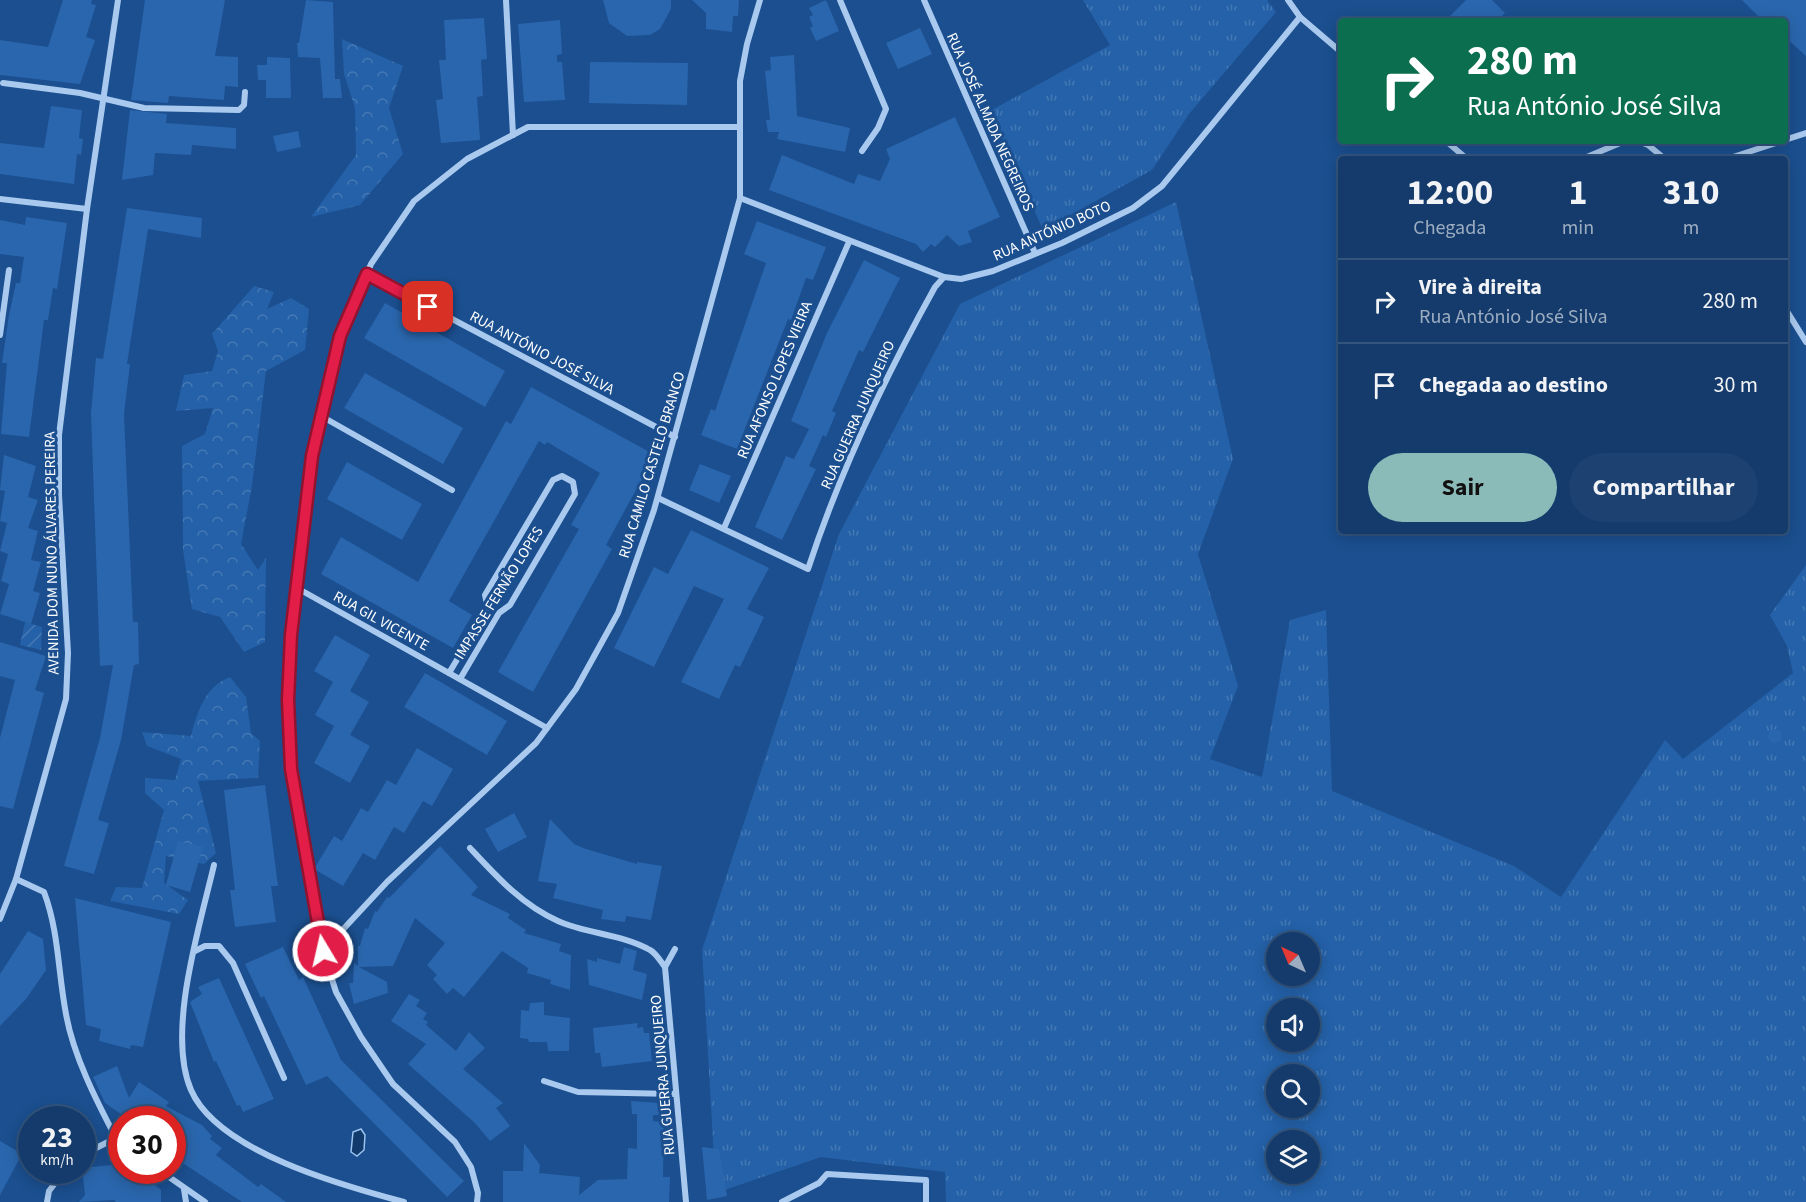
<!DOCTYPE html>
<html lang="pt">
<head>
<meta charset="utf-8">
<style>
  body { margin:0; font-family:"Source Sans 3",sans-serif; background:#1d4271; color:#f1f3f6; height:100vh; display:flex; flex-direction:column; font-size:22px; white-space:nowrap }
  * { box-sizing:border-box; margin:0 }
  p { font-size:20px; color:#9dadc1 }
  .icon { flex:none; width:33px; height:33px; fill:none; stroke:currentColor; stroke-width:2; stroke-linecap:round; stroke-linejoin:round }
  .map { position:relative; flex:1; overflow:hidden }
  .drawer { position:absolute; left:1338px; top:156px; width:450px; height:378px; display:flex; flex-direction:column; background:#143b6b; border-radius:6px; box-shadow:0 3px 15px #0003,0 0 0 2px #33557e }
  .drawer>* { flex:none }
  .top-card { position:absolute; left:1338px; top:18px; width:450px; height:126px; border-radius:6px; box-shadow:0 3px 15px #0003,0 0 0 2px #33557e; background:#0b6e4f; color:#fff; overflow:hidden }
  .needle { width:39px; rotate:316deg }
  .buttons { position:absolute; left:1266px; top:932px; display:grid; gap:12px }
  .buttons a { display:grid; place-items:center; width:54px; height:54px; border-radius:50%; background:#143b6b; box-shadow:0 3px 15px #0003,0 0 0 2px #33557e; font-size:30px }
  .speed { position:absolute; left:18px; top:1106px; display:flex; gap:12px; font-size:30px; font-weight:700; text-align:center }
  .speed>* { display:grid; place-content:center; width:78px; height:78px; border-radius:50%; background:#143b6b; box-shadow:0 3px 15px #0003,0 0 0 2px #33557e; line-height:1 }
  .speed small { font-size:15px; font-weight:400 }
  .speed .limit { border:9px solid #d22; background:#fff; color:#111 }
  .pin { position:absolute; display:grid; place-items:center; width:51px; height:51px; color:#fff; margin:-26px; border-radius:12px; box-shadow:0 3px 9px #0006 }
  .me { position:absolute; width:66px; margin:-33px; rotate:351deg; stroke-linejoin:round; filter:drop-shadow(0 0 4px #0008) }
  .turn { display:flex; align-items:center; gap:21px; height:126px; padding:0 30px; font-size:27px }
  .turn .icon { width:78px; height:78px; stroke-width:2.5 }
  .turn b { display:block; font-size:42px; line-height:51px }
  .eta { display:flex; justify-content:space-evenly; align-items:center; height:102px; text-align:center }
  .eta b { font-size:36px; font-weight:700; line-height:42px }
  .action { display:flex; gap:12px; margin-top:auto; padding:12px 30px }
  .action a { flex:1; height:69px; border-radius:36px; background:#8bbbb9; color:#111; font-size:24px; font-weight:700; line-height:69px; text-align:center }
  .action a+a { background:#1d4271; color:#f1f3f6 }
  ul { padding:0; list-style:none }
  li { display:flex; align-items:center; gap:18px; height:84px; padding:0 30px; border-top:2px solid #33557e }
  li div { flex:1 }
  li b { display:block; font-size:22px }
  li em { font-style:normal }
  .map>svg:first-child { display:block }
</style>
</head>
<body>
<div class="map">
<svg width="1806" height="1202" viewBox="0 0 1806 1202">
  <defs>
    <pattern id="grass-tufts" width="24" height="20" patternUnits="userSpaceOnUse" patternTransform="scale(1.5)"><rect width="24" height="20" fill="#2461a8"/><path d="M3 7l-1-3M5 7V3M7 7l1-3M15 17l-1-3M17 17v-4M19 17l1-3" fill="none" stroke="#4579b5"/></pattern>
    <pattern id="forest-crowns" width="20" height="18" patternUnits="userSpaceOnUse" patternTransform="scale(1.5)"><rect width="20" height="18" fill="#2461a8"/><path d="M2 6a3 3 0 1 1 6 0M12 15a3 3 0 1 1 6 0" fill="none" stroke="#4579b5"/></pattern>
    <pattern id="garden-furrows" width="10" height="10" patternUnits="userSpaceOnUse" patternTransform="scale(1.5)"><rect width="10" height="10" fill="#2461a8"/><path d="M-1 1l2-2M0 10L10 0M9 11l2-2" fill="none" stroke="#4579b5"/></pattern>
  </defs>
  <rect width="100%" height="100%" fill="#1b4f8f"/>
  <g fill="url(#grass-tufts)" fill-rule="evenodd">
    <path d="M1083 0H1267L1276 12 1189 114 1152 170 1043 230 990 111 1110 45Z"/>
    <path d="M1176 202 1233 459 1198 554 1238 686 1210 759 1262 777 1290 620 1326 610 1332 791 1514 866 1561 897 1665 740 1683 759 1793 673 1787 646 1770 615 1806 565V1202H946L945 1172 821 1157 716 1193 702 950 839 534 960 304ZM1276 942H1310V975H1276ZM1276 1008H1310V1041H1276ZM1276 1074H1310V1107H1276ZM1276 1140H1310V1173H1276Z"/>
  </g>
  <g fill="url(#forest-crowns)">
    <path d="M342 39 403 66 389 108 403 154 360 205 311 217 356 155 355 108 344 74Z"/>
    <path d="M254 286 274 292 267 309 291 298 309 309 305 350 266 371 252 486 241 544 258 570 266 558 265 642 244 652 220 617 192 609 183 550 182 446 205 434 213 408 176 411 184 375 212 371 218 351 212 334Z"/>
    <path d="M230 677 246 697 251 733 260 741 258 778 198 781 216 853 204 864 166 856 164 883 188 900 179 914 110 901 116 887 142 888 164 810 145 793V778L175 780 181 759 147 746 142 732 191 736C197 713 205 686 230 677Z"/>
  </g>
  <path fill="url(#garden-furrows)" d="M25 622 42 627 41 650 20 645Z"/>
  <path fill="#123a6d" stroke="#9cc4f0" stroke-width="1.5" d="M361 1129 365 1135 364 1150 357 1156 351 1152 353 1132Z"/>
  <g fill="#2a66ad">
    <path d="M63 0H92L91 4 96 5 86 37 95 40 80 84 0 75V40L48 47Z"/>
    <path d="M145 0H225L215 56 238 57V87L225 86 224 100 169 96 168 103 131 100Z"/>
    <path d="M306 0 333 2 335 79H340L342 98H323L320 58 298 57 297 43H299Z"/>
    <path d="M603 0H671V9L660 29 650 35 627 36 609 23Z"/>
    <path d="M692 0H739L738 16H733L732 32 706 29V13Z"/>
    <path d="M826 0 839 31 816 41 810 28 813 26 809 17 813 15 809 8Z"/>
    <path d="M1466 0H1492L1505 13 1497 21H1445Z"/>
    <path d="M1742 0H1806V56L1785 37V21H1763Z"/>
    <path d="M484 18 487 59 481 60 483 96 477 97 480 140 441 143 436 100 443 99 439 60H446L444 20Z"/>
    <path d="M560 20 562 54 557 55V62H562L565 100 524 102 518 24Z"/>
    <path d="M920 28 932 54 898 69 886 43Z"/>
    <path d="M794 55 797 116 850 128 845 152 777 139 779 132H768L766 120H770L765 71 771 70 770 57Z"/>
    <path d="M267 57 290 58 291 98H266V80H258L257 65H267Z"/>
    <path d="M590 62 688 63 687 105 589 103Z"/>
    <path d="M51 106 82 110 79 138 83 139 81 155 77 154 74 184 0 174V143L44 148Z"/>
    <path d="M130 110 167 114 166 123 236 128V149L192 145 191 155 155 153 153 175 122 180Z"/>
    <path d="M955 117 1000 217 968 231 972 242 959 246 947 235 935 247 931 244 923 252 916 244 769 190 782 155 854 184 858 174 880 181 890 159 886 149Z"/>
    <path d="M298 131 301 147 277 152 273 136Z"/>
    <path d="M127 208 202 218 201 238 148 229 127 364H130L124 414 133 622H138L139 664 134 665 121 740 98 820 109 823 94 874 64 866 100 738 113 665 100 666 91 413 96 358 103 359Z"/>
    <path d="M26 217 67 223 57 289 53 288 48 320H44L29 437 1 434 7 363H2L9 315 16 283H20L24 257 0 254V220L25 225Z"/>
    <path d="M757 221 826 247 813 280 806 278 791 320 788 319 737 449 701 435 711 409 715 411 766 263 744 254Z"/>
    <path d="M864 260 900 278 863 352 859 350 832 411 836 413 826 437 823 435 809 466 816 469 782 540 755 527 786 456 794 459 809 429 791 421 827 333Z"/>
    <path d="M385 303 505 371 485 407 364 338Z"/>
    <path d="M365 373 463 428 443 464 344 408Z"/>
    <path d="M531 387 655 455 606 545 612 549 533 692 498 672 579 529 571 525 600 473 547 442 545 445 539 441 449 601 472 615 453 648 321 574 341 537 418 582 506 421 511 424Z"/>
    <path d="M4 455 36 466 28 497 38 500 28 528 38 531 31 560 41 562 33 591 40 593 31 624 0 614 9 584 1 581 8 554 0 551 7 523 0 521 5 491 0 490Z"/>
    <path d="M347 462 422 504 402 540 327 499Z"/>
    <path d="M700 464 731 476 719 503 689 490Z"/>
    <path d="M691 530 769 568 747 609 764 617 740 667 735 665 719 699 681 682 724 599 694 586 654 667 614 648 654 567 668 574Z"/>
    <path d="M335 635 370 655 350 691 369 702 350 735 370 746 350 783 314 763 334 726 315 715 333 682 314 671Z"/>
    <path d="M0 642 46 656 35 690 44 693 13 809 0 806V738L15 680 0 676Z"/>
    <path d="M425 673 507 721 487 755 404 707Z"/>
    <circle cx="1775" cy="736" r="7"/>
    <path d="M417 748 453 769 432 806 423 801 404 833 394 827 375 860 363 853 343 886 314 869 334 836 342 841 361 808 368 812 387 780 396 785Z"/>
    <path d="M265 785 278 886H271L276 922 235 927 230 890H235L224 790Z"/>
    <path d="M514 813 527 837 498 852 485 829Z"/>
    <path d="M550 819 574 844 586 849 637 864V862L662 866 651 920 626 916 625 922 601 919 603 910 553 898 557 884 538 881Z"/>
    <path d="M178 841 203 847 190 892 166 885Z"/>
    <path d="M440 846 478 887 471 895 510 914 508 918 526 930 524 933 561 944 559 951 571 955 570 990 550 984 551 980 527 973 528 968 502 951 464 997 453 988 447 994 433 979 437 975 427 965 445 943 415 918 393 966 359 967 387 982 388 993 354 1004 349 983H353L354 963 358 966V946H360L365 928 368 929 375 911 377 912 387 897 389 898Z"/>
    <path d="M75 898 171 922 143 1047 131 1045 130 1049 99 1041 101 1029 86 1025Z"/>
    <path d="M28 931 43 939 46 970 26 999 0 1026V974Z"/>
    <path d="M283 947 299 980 303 977 341 1060 464 1181 447 1197 327 1076 306 1085 264 996 261 998 245 964Z"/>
    <path d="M624 947 637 951 633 970 647 974 642 1000 589 985 587 959 597 962V958L620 964Z"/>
    <path d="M219 978 274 1099 243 1112 240 1105 237 1106 216 1061 214 1062 190 1002 202 994 198 987Z"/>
    <path d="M409 994 420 1000 416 1006 427 1013 423 1019 428 1022 426 1025 456 1051 469 1032 485 1048 463 1069 503 1103 496 1108 510 1126 490 1141 475 1123 408 1064 426 1044 391 1021Z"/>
    <path d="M544 1002V1015L570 1018 569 1051H548L547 1042H529L528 1039 520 1038 521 1010 529 1011 530 1003Z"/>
    <path d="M638 1023 637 1028 643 1027 644 1033H649L652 1061 602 1067 600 1053H595L593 1028Z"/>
    <path d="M117 1066 129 1098 139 1082 169 1102 166 1106 202 1125 212 1136 210 1139 222 1148 216 1155 258 1187 261 1184 286 1202H242L172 1156V1119H128L105 1103 93 1077Z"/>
    <path d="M631 1101 671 1104V1115H653V1121L664 1122 663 1177H670L669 1202H503V1171H523L524 1143 540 1165 539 1173 580 1177 579 1195 598 1180 627 1179 628 1148 637 1149V1114H632Z"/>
    <path d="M0 1141 22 1154 0 1195Z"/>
    <path d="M702 1147 719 1149 727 1196 707 1200Z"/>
    <path d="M122 1164V1170H136L161 1190V1202H116L114 1200 79 1202 85 1195 82 1168Z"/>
  </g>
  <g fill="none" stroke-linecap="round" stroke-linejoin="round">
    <g stroke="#a9c9ee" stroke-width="6">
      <path d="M506 0 513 135"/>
      <path d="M840 0 886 109 878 128 862 151"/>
      <path d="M924 0 1035 253"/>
      <path d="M1288 0 1300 17 1341 52"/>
      <path d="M3 83 80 93 144 108 239 110 244 105 245 92"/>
      <path d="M1446 141 1467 159"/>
      <path d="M1638 141 1648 145 1665 159"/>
      <path d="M1582 159 1625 141"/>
      <path d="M1727 159 1806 133"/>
      <path d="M740 198 944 277 961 279 993 271 1062 243 1133 208 1162 186 1300 17"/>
      <path d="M0 199 87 209"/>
      <path d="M367 274 675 437"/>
      <path d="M1785 308 1806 342"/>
      <path d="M0 335 9 270"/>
      <path d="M321 416 452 490"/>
      <path d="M658 498 808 569C840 471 885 377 935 287L944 277"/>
      <path d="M724 528 849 242"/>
      <path d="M297 588 547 728"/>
      <path d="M449 673 488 608 485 595 553 480 562 476 573 482 575 494 510 605 499 613 460 679"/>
      <path d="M470 848C496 876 522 905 558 921 587 934 622 934 650 950 656 953 661 962 665 967"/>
      <path d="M214 865C200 925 166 1032 191 1090 218 1152 344 1186 404 1202"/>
      <path d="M16 879 44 892C59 932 58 973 66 1014 73 1055 97 1102 116 1138L122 1142"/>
      <path d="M0 919 16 879 66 699 68 653 59 495V435L87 209 118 0"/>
      <path d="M675 949 665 967 686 1202"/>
      <path d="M195 951 205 946H219L233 963 284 1078"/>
      <path d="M323 951 387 882 536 743 576 689 618 613 654 510 740 198V81L747 44 760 0"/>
      <path d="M544 1081 578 1092 675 1094"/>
      <path d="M82 1155 116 1138"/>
      <path d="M159 1170 205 1202"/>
      <path d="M184 1189 186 1202"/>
      <path d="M47 1202 49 1191 65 1170"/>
      <path d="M477 1202 478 1193 471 1167 455 1142 393 1084 361 1037 336 992 323 951 291 769 288 700 290 635 312 456 340 336 371 264 414 201 467 159 528 127H739"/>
      <path d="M782 1202 819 1183 827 1174 926 1180V1202"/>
    </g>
  </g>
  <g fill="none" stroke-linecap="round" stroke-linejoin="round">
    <g stroke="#92132f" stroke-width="15">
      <path id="route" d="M323 951 291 769 288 700 291 635 312 456 340 336 367 274 428 307"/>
    </g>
    <use href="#route" stroke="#e11d48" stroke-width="10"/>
  </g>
  <g text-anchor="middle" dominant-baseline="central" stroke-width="6" stroke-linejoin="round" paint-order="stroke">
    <g font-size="15" fill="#fff" stroke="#1b4f8f">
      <text transform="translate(990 122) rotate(66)">RUA JOSÉ ALMADA NEGREIROS</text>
      <text transform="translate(1052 231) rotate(-24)">RUA ANTÓNIO BOTO</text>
      <text transform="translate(542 353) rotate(28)">RUA ANTÓNIO JOSÉ SILVA</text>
      <text transform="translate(775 380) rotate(-67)">RUA AFONSO LOPES VIEIRA</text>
      <text transform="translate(858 415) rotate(-66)">RUA GUERRA JUNQUEIRO</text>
      <text transform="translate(652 465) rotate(-73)">RUA CAMILO CASTELO BRANCO</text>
      <text transform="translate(52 553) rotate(-91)">AVENIDA DOM NUNO ÁLVARES PEREIRA</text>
      <text transform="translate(499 593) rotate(-58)">IMPASSE FERNÃO LOPES</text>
      <text transform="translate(381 621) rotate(29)">RUA GIL VICENTE</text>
      <text transform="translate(663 1075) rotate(-95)">RUA GUERRA JUNQUEIRO</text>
    </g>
  </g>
</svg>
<div class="buttons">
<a><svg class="needle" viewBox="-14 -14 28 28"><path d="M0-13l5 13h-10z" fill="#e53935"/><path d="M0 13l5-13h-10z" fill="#9dadc1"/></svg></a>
<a><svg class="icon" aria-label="sound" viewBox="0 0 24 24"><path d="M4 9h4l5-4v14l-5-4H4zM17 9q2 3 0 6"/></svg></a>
<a><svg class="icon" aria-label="search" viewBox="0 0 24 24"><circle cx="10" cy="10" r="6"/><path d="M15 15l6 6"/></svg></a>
<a><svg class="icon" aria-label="layers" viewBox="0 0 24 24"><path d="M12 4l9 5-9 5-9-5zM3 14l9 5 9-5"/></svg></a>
</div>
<div class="speed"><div>23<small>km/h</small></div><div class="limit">30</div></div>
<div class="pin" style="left:428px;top:307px;background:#d93025"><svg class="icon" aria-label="arrive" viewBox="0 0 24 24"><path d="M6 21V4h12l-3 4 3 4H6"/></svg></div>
<svg class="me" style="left:323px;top:951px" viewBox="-20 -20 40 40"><circle r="17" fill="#e11d48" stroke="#fff" stroke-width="3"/><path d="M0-11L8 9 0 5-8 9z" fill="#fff"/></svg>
<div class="top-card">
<div class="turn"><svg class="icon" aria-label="right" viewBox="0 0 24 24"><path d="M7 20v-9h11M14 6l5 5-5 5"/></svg><div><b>280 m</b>Rua António José Silva</div></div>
</div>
<section class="drawer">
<div class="eta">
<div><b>12:00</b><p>Chegada</p></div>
<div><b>1</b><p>min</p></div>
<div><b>310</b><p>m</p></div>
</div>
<ul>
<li><svg class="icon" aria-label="right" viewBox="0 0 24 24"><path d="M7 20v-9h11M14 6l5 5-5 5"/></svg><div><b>Vire à direita</b><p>Rua António José Silva</p></div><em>280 m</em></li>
<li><svg class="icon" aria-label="arrive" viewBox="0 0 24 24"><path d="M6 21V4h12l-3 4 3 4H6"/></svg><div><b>Chegada ao destino</b></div><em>30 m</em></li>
</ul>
<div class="action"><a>Sair</a><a>Compartilhar</a></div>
</section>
</div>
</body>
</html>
